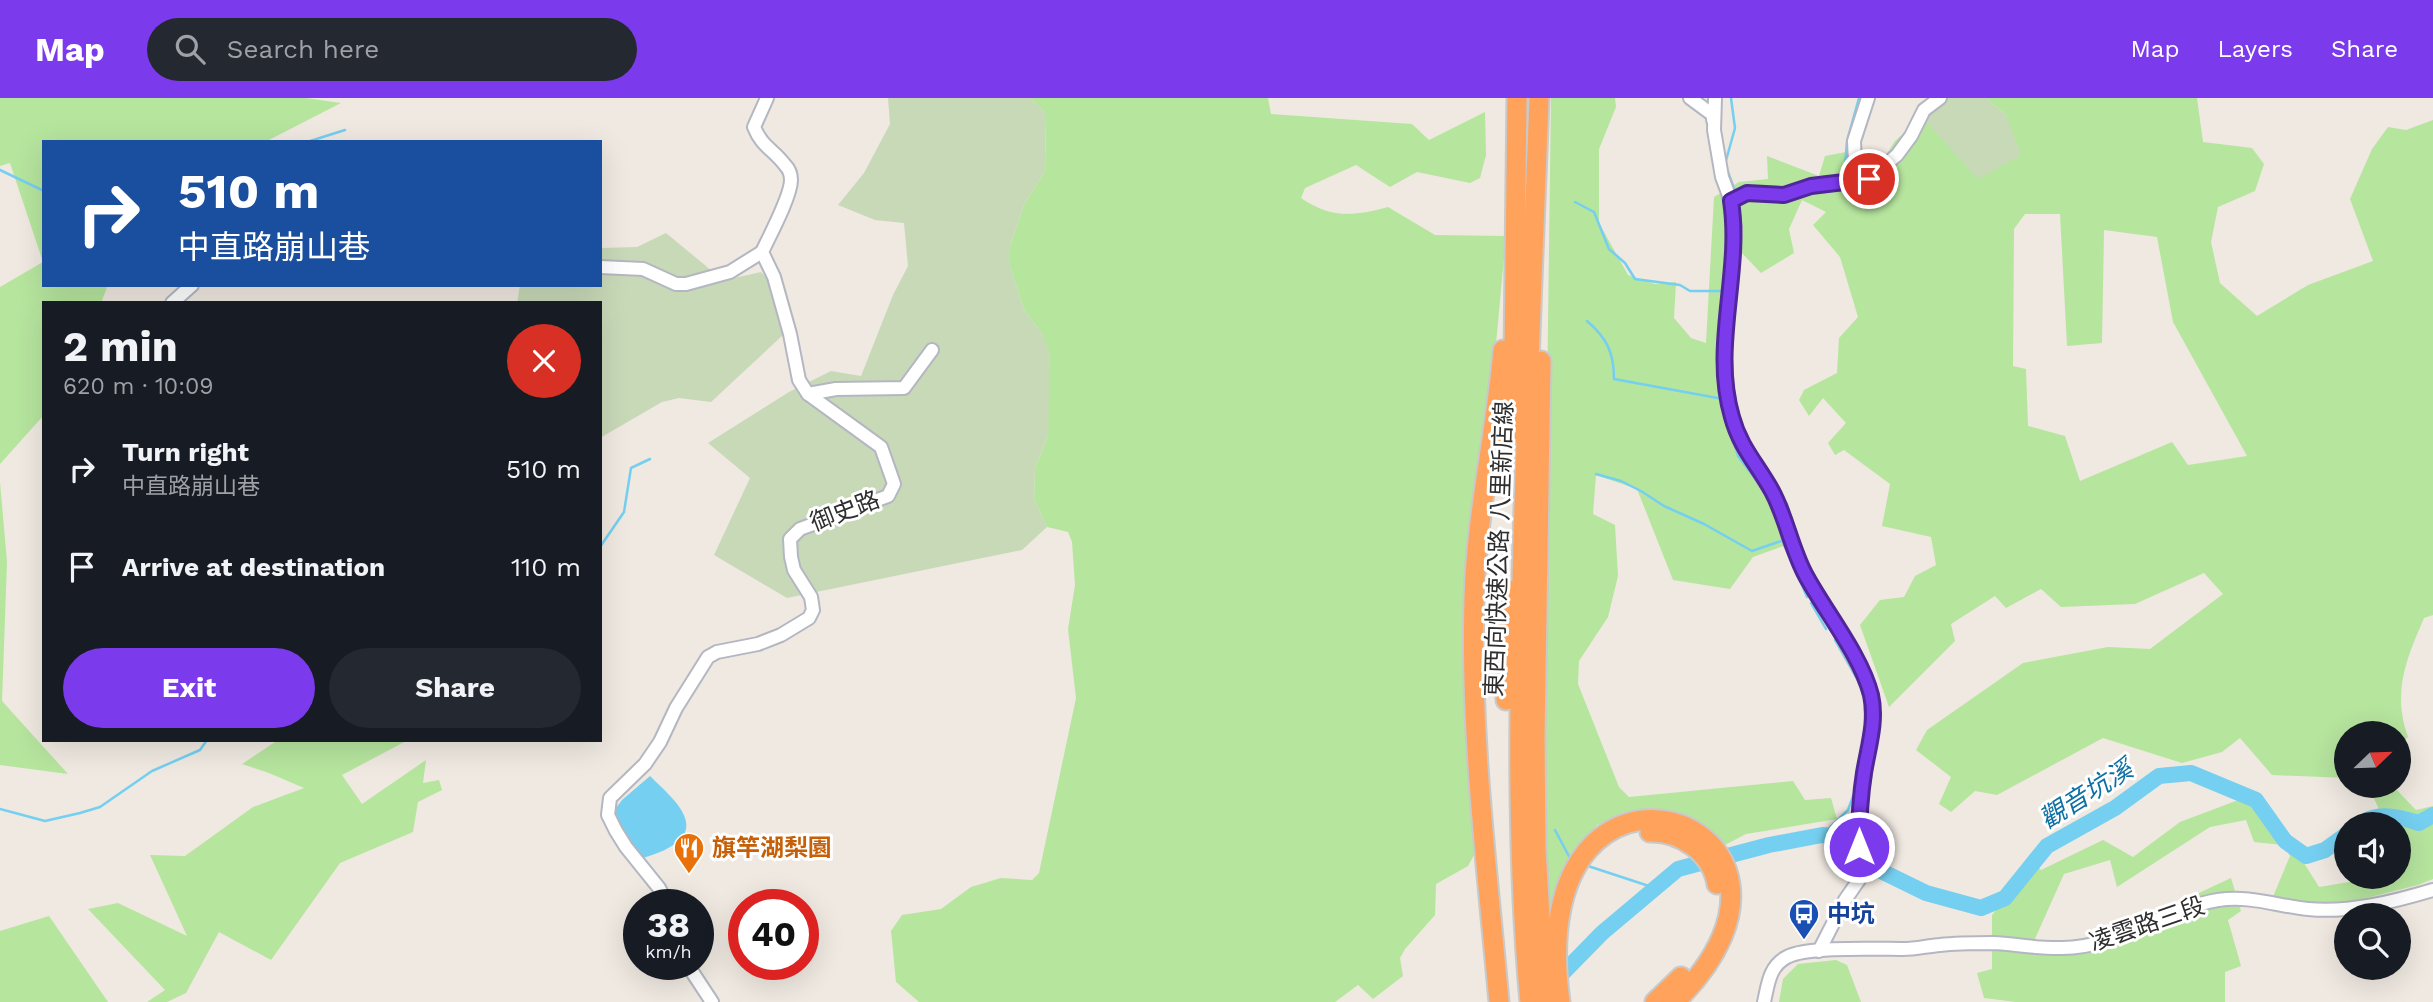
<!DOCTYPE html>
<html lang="en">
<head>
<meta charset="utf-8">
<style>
  body { margin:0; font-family:"Work Sans","Noto Sans TC",sans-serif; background:#242831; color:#f1f3f6; height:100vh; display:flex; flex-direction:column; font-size:26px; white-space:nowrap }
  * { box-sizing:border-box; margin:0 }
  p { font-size:23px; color:#9ea1a6 }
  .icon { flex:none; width:38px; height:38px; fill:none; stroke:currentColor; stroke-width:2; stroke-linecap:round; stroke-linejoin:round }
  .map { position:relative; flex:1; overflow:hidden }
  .drawer { position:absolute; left:42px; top:203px; width:560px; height:441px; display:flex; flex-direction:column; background:#171b24; border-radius:0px; box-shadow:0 7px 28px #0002 }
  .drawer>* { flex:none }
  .top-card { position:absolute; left:42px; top:42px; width:560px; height:147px; border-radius:0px; box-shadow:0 7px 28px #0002; background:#1a4fa0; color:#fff; overflow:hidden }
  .needle { width:46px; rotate:67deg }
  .fabs { position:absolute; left:2334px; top:623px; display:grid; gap:14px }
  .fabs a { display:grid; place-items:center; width:77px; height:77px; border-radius:50%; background:#171b24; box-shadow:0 7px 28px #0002; font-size:35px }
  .speed { position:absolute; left:623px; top:791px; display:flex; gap:14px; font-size:35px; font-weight:700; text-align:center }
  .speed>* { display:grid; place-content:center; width:91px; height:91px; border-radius:50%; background:#171b24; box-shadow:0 7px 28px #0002; line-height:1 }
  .speed small { font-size:18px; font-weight:400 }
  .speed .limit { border:10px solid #d22; background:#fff; color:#111 }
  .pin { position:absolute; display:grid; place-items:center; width:60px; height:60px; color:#fff; margin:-30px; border:4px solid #fff; border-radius:50%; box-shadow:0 2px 7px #0007 }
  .me { position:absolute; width:77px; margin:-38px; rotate:0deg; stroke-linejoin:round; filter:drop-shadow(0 0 5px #0008) }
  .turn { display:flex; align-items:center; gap:24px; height:147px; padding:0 21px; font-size:32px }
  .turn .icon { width:91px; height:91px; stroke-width:2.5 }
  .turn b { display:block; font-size:49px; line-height:60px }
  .round { display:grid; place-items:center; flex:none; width:74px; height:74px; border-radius:37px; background:#242831 }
  .head { display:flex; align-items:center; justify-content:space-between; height:119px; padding:0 21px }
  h1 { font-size:42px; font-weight:700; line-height:52px }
  .action { display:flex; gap:14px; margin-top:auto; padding:14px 21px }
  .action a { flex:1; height:80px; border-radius:42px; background:#7c3aed; color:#fff; font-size:28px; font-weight:700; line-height:80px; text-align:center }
  .action a+a { background:#242831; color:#f1f3f6 }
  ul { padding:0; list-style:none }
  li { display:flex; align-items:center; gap:21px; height:98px; padding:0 21px }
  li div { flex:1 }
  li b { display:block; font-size:26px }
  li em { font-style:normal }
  header { display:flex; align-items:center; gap:42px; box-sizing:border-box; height:98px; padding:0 35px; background:#7c3aed; color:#fff }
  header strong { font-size:33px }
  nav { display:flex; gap:38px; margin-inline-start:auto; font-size:24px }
  .search { width:490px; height:63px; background:#242831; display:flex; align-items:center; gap:18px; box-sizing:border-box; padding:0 24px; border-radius:38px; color:#9ea1a6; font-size:26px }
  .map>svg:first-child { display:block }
</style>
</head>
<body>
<header>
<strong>Map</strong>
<div class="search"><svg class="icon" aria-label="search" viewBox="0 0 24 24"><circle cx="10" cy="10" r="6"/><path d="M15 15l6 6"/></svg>Search here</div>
<nav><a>Map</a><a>Layers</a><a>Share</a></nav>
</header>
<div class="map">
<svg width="2433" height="904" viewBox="0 0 2433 904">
  <rect width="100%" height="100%" fill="#efe9e1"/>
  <g fill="#b6e59e" fill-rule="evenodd">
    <path d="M0 0H306L341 5 265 44H44V187H108L101 205H44V317L0 366V189L43 164 10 65 0 68Z"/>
    <path d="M1030 0H1268L1271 16 1412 26 1429 42 1485 14 1486 57 1480 80 1470 85 1417 74 1390 89 1356 67 1305 90 1301 100C1331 121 1355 118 1388 109L1435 137 1506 138 1466 569 1479 748 1468 768 1436 786 1435 817 1405 851 1400 860 1403 878 1373 901 1358 887 1335 904H919L896 884 891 833 902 817 941 811 971 789 1001 780 1032 782 1039 775 1076 600 1068 531 1075 487 1072 444 1068 434 1047 429 1034 401 1035 370 1048 338 1043 237 1024 212 1010 169V148L1024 107 1046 71 1045 15Z"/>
    <path d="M1551 0H1615L1616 9 1599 51V125L1628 177 1655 186 1676 184 1674 220 1691 240 1706 245 1714 99 1739 84 1768 81 1767 58 1819 78 1825 58 1846 54 1873 77 1895 43 1922 19 2007 18 1986 0H2197L2203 44 2252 50 2264 66 2255 93 2218 109 2211 144 2220 185 2257 218 2308 187 2373 163 2350 101 2372 51 2388 29 2406 32 2433 22V517L2424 520C2406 562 2392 594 2408 639L2399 648V635H2347V680L2272 677 2240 640 2222 654 2182 665 2103 640 1997 697 1975 693 1951 714 1939 706 1951 679 1916 652 1927 632 2023 565 2108 549 2150 551 2223 496 2204 475 2135 506 2061 509 2041 491 2006 510 1995 498 1951 526 1955 543 1889 609 1860 527 1880 502 1904 499 1915 478 1936 467 1931 439 1882 428 1890 386 1844 352 1835 357 1828 345 1846 325 1823 300 1809 318 1799 302 1804 292 1837 275 1839 240 1858 219 1840 159 1813 127 1826 114 1802 102 1789 131 1794 155 1761 175 1740 153 1729 227 1732 306 1746 351 1792 445 1753 459 1730 491 1673 482 1637 391 1596 377 1593 416 1615 427 1618 478 1608 519 1579 563 1578 586 1619 689 1629 699 1793 683 1805 702 1831 700 1837 721 1746 736 1721 749 1694 721 1670 712 1624 714 1597 727 1569 769 1548 830H1540ZM2025 116H2060L2067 248 2102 245 2104 132 2157 139 2173 224 2247 358 2188 367 2172 344 2080 383 2065 338 2028 328 2026 271 2013 268 2014 131Z"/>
    <path d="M0 384 7 464 2 603 68 676 0 667Z"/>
    <path d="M278 642H408L342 677 362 706 426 662 423 685 439 682 442 692 418 704 413 734 340 765 271 862 219 834 186 895 167 904H147L165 892 88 811 118 805 187 838 150 757 185 758 253 709 304 690 269 675 242 666Z"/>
    <path d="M2368 688H2393L2416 712 2433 708V781L2418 787 2335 808 2272 801 2290 758 2283 747 2254 744 2246 722 2210 729 2117 789 2110 762 2064 776 2034 843 2046 858 2073 854 2231 780 2241 813 2228 822 2241 868 2225 874V904H2016L1984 900 1977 875 1992 871V817L2033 765 2041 772 2103 742 2133 759 2180 724 2241 701 2271 712 2319 789 2361 782 2365 779H2399V726H2386Z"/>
    <path d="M49 818 108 904H0V833Z"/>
    <path d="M1836 862 1847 867 1861 904H1779L1783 881 1798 866Z"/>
  </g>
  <g fill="#c8d9b8">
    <path d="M888 0H1030L1045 15 1046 71 1024 107 1010 148V169L1024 212 1043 237 1050 257 1048 338 1035 370 1034 401 1047 429 1022 452 787 500 714 457 750 380 708 345 789 294 831 273 861 278 893 197 908 168 904 125 875 122 838 107 864 75 890 26Z"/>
    <path d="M1947 0H1986L2007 18 2021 57 1978 81 1922 19Z"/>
    <path d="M666 135 712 173 730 181 761 174 769 182 784 236 711 304 679 300 662 304 600 340V205H517L520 187H600V150L637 149Z"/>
  </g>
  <path fill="#75cff0" d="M650 678C669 697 709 728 670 749 662 754 652 757 643 760L636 754 616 718V710L622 702Z"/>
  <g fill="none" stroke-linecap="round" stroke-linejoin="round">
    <g stroke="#75cff0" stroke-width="2.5">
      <path d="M1731 0 1735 30 1725 66 1735 93"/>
      <path d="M307 44 345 32"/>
      <path d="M0 72 44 93"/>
      <path d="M1844 79 1847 43 1859 0"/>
      <path d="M1722 100 1726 110 1728 152"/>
      <path d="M1575 104 1594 114 1609 151 1625 165 1635 181 1680 187 1690 193H1724"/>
      <path d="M1587 223C1607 240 1614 255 1614 281L1723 301"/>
      <path d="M1728 325 1738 358 1759 386 1773 409 1781 431"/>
      <path d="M1596 376 1621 383 1641 393 1664 408 1704 426 1752 453 1784 442"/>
      <path d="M600 449 624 414 631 370 650 361"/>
      <path d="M1788 454 1807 499"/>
      <path d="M1811 505 1826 531"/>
      <path d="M1835 542 1862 590 1866 604"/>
      <path d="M0 711 45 723 80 715 100 709 152 673 200 652 207 642"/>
      <path d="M1555 732 1571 762 1576 764"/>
      <path d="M1822 737 1848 712 1857 687"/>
      <path d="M1588 768 1655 790"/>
    </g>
    <g stroke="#75cff0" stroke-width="16">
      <path d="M2360 726C2378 713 2399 719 2419 725L2433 717"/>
      <path d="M1863 742 1873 752 1881 773 1926 795 1981 810 2005 800 2047 748 2115 710 2159 678 2191 675 2256 702 2285 743 2306 758 2325 752 2347 736"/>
      <path d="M1556 882 1602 835 1678 771 1769 747 1822 737 1853 740"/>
    </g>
    <g stroke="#b4b7c1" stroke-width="16">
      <g id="minor">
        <path d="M1690 0 1713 17V22"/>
        <path d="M1715 0 1714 32 1722 79 1731 103 1735 128 1733 164 1725 238V277L1731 317 1741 346 1781 409 1790 444 1805 476 1829 514 1862 575 1871 597 1872 628 1859 712V749L1863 757 1865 773 1845 802 1819 853"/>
        <path d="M1856 83 1854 43 1868 0"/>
        <path d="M1731 103 1747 95 1784 97 1811 88 1869 81 1897 57 1911 38 1924 12 1940 0"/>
        <path d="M600 169 643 171 676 186H686L730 174 762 154"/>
        <path d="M172 205 192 187"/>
        <path d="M808 296 836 291 904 290 932 252"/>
        <path d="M668 807 659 790 626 749 616 733 608 717 610 700 645 666 660 644 676 610 708 559 717 554 758 546 781 537 809 520 813 512 811 499 794 472 791 459 790 441 800 431 888 398 894 386 881 349 808 296 799 282 790 236 774 179 762 154C770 137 791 98 791 82 791 76 789 71 785 67 773 51 762 49 754 29L767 0"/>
        <path d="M687 866 712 904"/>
        <path d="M1764 904C1768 887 1769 868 1787 859 1807 848 1878 851 1903 851 1916 851 1927 848 1940 847 1957 845 1976 845 1993 845 2016 846 2039 851 2062 850 2118 850 2164 811 2218 802 2250 797 2277 808 2308 811 2349 815 2393 804 2433 792"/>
      </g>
    </g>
    <g stroke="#c9c9c9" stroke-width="23">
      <g id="highway">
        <path d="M1541 263 1535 638 1536 750 1545 904"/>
        <path d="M1513 336 1517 0"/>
        <path d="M1506 602 1509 492"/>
        <path d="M1650 734C1680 733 1712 755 1717 786"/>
        <path d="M1499 904C1487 770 1470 636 1474 501 1476 417 1496 335 1503 252"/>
        <path d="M1530 904C1517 763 1519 623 1522 481 1526 321 1533 160 1539 0"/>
        <path d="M1560 904C1519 607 1861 721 1675 904"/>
        <path d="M1655 904 1681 879"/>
      </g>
    </g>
    <use href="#minor" stroke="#fff" stroke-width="12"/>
    <use href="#highway" stroke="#ffa35c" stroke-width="19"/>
  </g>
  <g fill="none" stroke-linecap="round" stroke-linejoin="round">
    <g stroke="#51269a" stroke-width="18">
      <path id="route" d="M1859 749C1859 724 1860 700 1864 675 1868 650 1877 623 1871 597 1861 557 1824 512 1805 476 1791 449 1786 419 1772 393 1757 366 1740 349 1732 319 1711 248 1742 175 1731 103L1747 95 1784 97 1811 88 1869 81"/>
    </g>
    <use href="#route" stroke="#7c3aed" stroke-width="12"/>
  </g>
  <defs>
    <g id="restaurant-pin" transform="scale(1.575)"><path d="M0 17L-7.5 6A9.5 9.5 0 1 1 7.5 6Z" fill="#e8710a" stroke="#fff"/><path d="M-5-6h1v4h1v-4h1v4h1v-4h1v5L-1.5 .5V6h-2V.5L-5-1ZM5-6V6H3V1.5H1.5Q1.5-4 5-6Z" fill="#fff"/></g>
    <g id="bus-pin" transform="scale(1.575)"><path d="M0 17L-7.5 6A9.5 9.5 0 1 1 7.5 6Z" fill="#1a4fb4" stroke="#fff"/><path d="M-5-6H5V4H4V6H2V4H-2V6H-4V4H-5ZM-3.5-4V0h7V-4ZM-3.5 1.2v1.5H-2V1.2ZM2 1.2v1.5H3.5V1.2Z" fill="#fff"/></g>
  </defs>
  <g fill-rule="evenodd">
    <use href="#restaurant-pin" x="689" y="750"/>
    <use href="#bus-pin" x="1804" y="816"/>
  </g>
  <g text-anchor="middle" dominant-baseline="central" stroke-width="6" stroke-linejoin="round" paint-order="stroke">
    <g font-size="24" fill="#2e2e2e" stroke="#fff">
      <text transform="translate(845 413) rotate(-21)">御史路</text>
      <text transform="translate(1499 451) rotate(-88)">東西向快速公路 八里新店線</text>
      <text transform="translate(2147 826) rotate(-19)">凌雲路三段</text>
    </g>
    <g font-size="24" font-weight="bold" fill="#c56008" stroke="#fff" text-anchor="start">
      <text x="712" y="750">旗竿湖梨園</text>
    </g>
    <g font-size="24" font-weight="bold" fill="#164399" stroke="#fff" text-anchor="start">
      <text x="1827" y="816">中坑</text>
    </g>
    <g font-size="26" font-style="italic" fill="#0d6fa3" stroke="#fff">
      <text transform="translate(2086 696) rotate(-32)">觀音坑溪</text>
    </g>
  </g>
</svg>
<div class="fabs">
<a><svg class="needle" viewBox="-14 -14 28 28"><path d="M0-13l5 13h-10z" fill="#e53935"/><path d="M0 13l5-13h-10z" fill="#9ea1a6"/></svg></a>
<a><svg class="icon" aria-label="sound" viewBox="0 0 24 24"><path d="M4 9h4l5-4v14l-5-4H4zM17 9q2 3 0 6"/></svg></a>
<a><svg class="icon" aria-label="search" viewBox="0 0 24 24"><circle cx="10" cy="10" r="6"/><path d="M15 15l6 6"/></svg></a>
</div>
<div class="speed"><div>38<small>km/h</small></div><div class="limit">40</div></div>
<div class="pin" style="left:1869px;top:81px;background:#d93025"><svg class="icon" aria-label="arrive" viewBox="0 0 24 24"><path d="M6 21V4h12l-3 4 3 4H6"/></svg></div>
<svg class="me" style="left:1859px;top:749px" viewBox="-20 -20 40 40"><circle r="17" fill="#7c3aed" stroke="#fff" stroke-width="3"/><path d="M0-11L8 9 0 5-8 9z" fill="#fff"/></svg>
<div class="top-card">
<div class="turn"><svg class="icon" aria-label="right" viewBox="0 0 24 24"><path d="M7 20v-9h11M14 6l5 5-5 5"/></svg><div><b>510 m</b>中直路崩山巷</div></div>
</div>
<section class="drawer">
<div class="head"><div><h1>2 min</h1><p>620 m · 10:09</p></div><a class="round" style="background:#d93025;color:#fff"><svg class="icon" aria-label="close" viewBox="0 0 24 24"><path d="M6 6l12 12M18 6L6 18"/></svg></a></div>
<ul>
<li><svg class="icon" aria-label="right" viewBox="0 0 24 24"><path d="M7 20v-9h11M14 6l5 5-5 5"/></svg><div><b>Turn right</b><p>中直路崩山巷</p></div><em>510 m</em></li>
<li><svg class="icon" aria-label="arrive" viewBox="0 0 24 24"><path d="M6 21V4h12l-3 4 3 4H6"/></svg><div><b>Arrive at destination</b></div><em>110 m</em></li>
</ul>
<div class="action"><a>Exit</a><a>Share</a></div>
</section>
</div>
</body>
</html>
